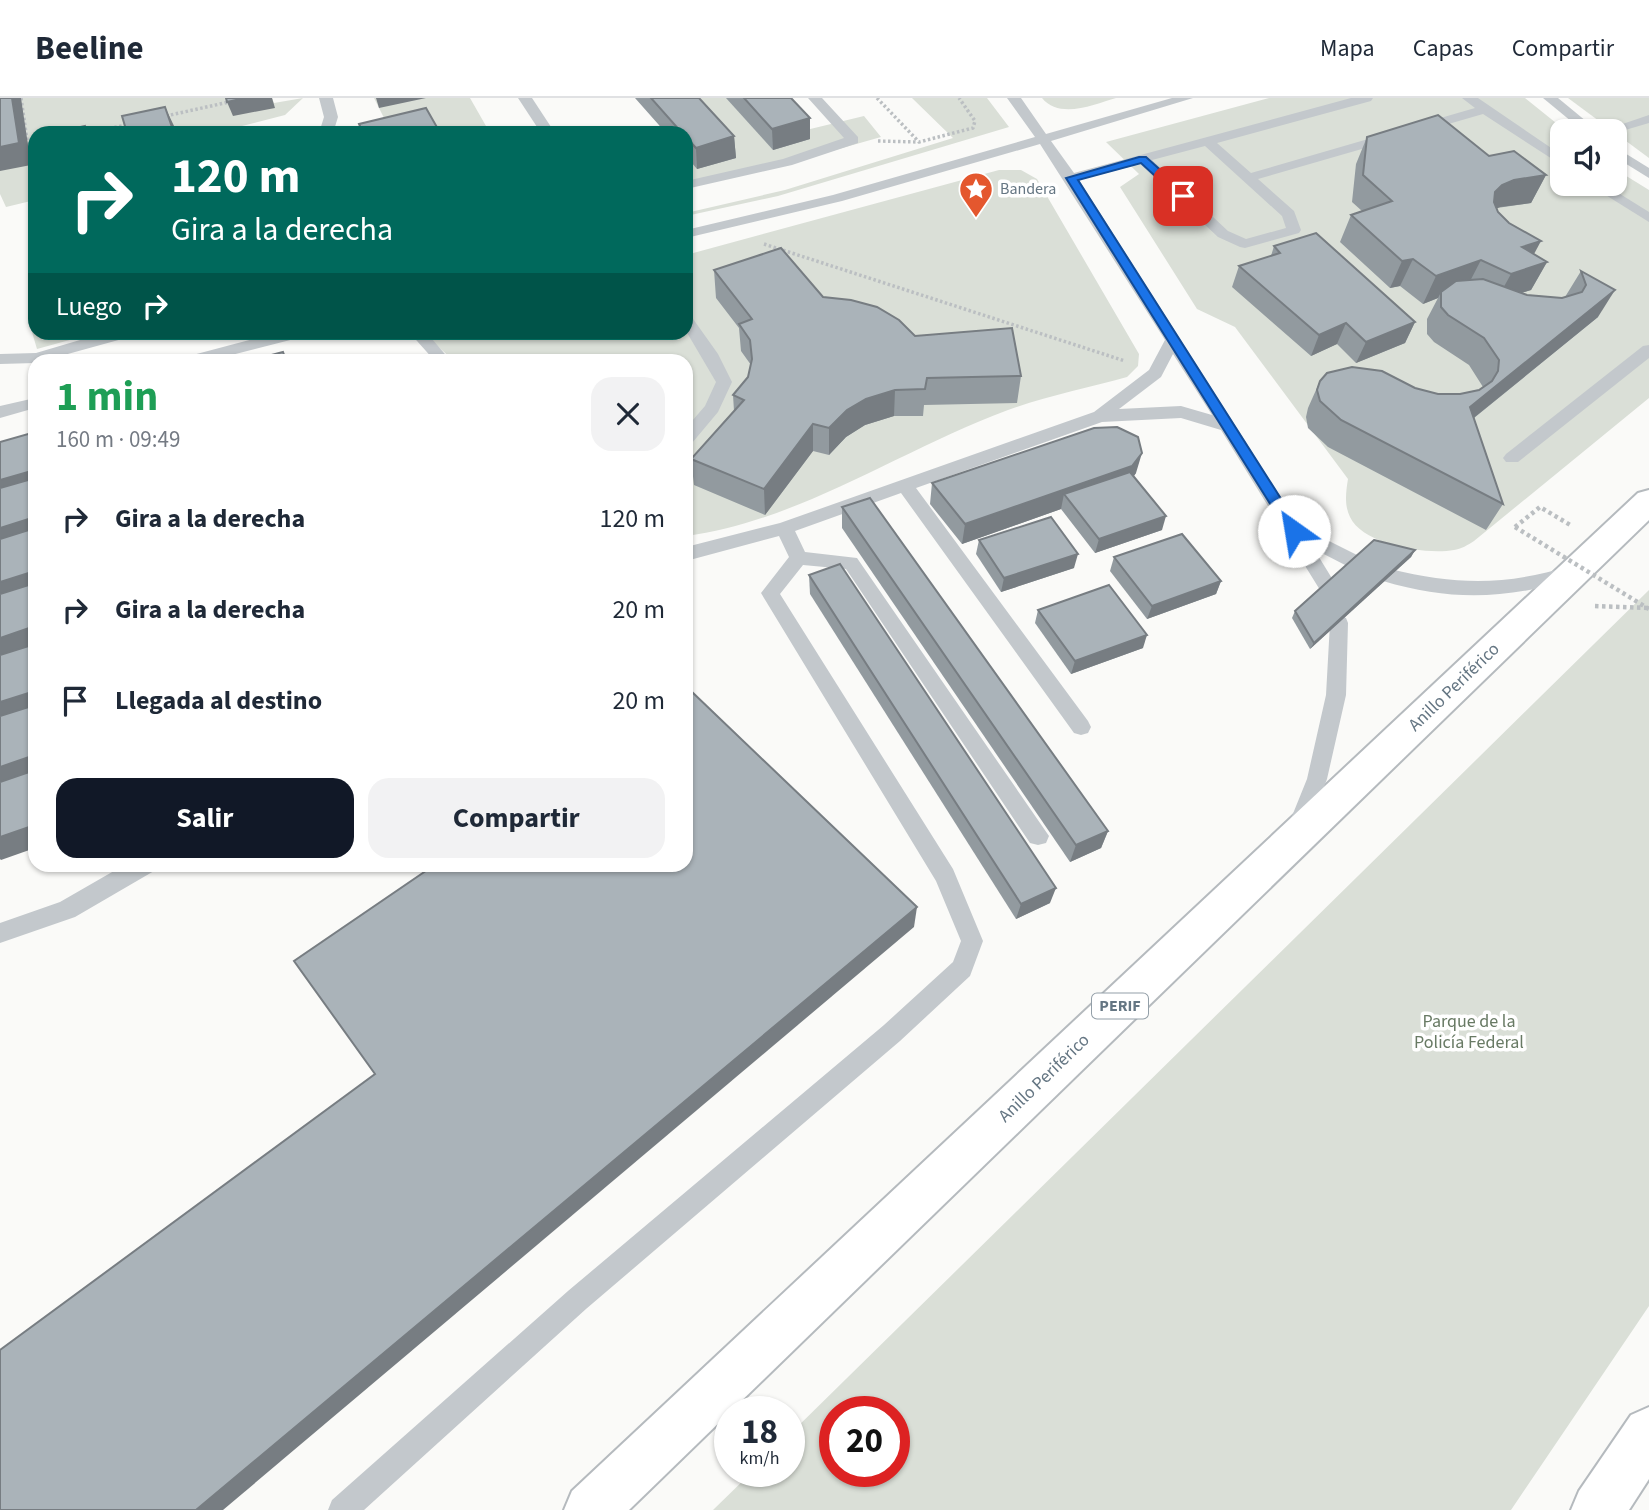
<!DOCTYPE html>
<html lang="es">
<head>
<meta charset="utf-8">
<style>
  body { margin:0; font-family:"Source Sans 3",sans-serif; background:#f2f2f3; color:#1f2937; height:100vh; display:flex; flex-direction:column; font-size:26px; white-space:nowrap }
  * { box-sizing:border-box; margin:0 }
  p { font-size:23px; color:#747a83 }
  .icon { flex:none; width:38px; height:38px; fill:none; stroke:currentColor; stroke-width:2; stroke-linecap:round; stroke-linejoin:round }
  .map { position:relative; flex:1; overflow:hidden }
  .drawer { position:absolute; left:28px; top:256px; width:665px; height:518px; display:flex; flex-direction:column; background:#fff; border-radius:21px; box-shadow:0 2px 5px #0004 }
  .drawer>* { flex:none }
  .guide { position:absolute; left:28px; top:28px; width:665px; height:214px; border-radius:21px; box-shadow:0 2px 5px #0004; background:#00695c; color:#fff; overflow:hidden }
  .tools { position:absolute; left:1550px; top:21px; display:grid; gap:14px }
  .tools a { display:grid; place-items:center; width:77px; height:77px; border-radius:14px; background:#fff; box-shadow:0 2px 5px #0004; font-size:35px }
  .speed { position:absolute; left:714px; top:1298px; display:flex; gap:14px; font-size:35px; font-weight:700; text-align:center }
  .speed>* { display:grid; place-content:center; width:91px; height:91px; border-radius:50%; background:#fff; box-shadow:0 2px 5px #0004; line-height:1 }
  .speed small { font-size:18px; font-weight:400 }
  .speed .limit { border:10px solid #d22; background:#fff; color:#111 }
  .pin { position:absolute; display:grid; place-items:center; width:60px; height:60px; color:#fff; margin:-30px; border-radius:14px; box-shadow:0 4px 10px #0006 }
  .me { position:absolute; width:77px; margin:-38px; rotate:328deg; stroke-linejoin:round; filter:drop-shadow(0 0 5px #0008) }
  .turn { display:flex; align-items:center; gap:24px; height:147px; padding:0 28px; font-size:32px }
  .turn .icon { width:91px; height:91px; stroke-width:2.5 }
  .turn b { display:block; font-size:49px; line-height:60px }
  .then { display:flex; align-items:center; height:66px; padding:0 28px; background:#0003; gap:14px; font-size:26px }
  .round { display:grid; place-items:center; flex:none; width:74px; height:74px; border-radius:21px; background:#f2f2f3 }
  .overview { display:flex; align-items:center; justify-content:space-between; height:119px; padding:0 28px }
  h1 { font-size:42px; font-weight:700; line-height:52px; color:#1e9e55 }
  .button { display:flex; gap:14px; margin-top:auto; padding:14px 28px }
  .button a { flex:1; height:80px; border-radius:21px; background:#111827; color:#fff; font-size:28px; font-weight:700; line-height:80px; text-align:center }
  .button a+a { background:#f2f2f3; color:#1f2937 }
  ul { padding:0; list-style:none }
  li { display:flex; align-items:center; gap:21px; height:91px; padding:0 28px }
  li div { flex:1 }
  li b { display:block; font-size:26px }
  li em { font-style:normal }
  header { display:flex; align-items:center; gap:42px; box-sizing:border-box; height:98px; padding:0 35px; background:#fff; border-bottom:2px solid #e0e1e3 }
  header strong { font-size:33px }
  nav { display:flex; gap:38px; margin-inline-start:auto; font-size:24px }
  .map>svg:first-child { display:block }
</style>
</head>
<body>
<header>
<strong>Beeline</strong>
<nav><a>Mapa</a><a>Capas</a><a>Compartir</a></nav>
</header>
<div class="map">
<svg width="1649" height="1412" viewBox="0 0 1649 1412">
  <rect width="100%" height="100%" fill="#fafaf8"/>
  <g fill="#dadfd7" fill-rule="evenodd">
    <path d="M0 0H272L274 5 303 0 285 17 242 28 243 35H35V102L6 109 0 96Z"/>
    <path d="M374 0H470L490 35H337L386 24Z"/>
    <path d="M636 0H771L802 33 864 18 881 39 779 68 686 88V35Z"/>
    <path d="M912 0H987L1009 29 778 98 686 118V115L785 92 953 40Z"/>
    <path d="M1042 0H1116C1095 6 1060 22 1042 0Z"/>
    <path d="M1269 0H1525L1566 33H1563V86H1615V71L1649 92V300L1474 443C1468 447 1461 451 1454 452 1426 457 1363 447 1350 419 1344 407 1346 393 1348 381L1235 229 1197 211 1120 89 1139 76 1106 44Z"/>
    <path d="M1568 0H1649V60Z"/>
    <path d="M999 72H1021L1037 81 1139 256 1138 268 1127 279C1088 290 1046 298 1008 312 900 352 802 422 686 438V262H453L425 237 424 235 686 234V157Z"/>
    <path d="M35 223V234L95 235 37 251 29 224Z"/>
    <path d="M1649 492V1208L1511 1412H713L752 1374H789V1337ZM835 1314H894V1374H835Z"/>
  </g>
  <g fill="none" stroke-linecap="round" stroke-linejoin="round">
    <g stroke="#b5babe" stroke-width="4">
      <g id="primary">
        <path d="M1649 392V422L629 1412H564L572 1393 1638 395Z"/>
        <path d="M1649 1309V1381L1629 1412H1571L1579 1393 1631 1317Z"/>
      </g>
    </g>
    <g stroke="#bbbfc2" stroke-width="3.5" stroke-dasharray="2.5 2.5" stroke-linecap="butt">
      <path d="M21 0 28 49 35 47"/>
      <path d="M877 0 919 44 973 30 975 23 959 0"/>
      <path d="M166 18 229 4 228 0"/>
      <path d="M90 35 130 26"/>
      <path d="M878 43 918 44"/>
      <path d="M764 146 1125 263"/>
    </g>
    <g stroke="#bbbfc2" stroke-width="4.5" stroke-dasharray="3.5 3.5" stroke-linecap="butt">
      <path d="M1515 429 1540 409 1572 428"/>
      <path d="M1595 508 1649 510"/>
    </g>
    <g fill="#c3c8cc" fill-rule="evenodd">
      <path d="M319 0H333L338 19 333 35H319L324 19Z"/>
      <path d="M518 0H532L555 35H541Z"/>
      <path d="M808 0H822L858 39V45L792 67 686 91V83L783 61 844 40Z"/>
      <path d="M1007 0H1021L1046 36 1172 0H1193L1051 43 1074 75 1351 0H1373L1371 3 1217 45 1251 75 1475 10 1462 0H1478L1563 58V68L1483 16 1258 81 1294 113 1301 132 1299 135 1245 150 1240 149 1218 139 1140 66 1079 82 1299 428 1359 458 1362 463 1359 468H1347L1314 451 1336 487 1334 492H1320L1221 332 1181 320 1102 324 916 390 1088 623 1091 629 1088 635 1081 637 1074 635 901 395 795 433 805 454 857 460 1049 738 1046 745 1038 747 1030 745 846 471 803 467 780 496 953 771 983 843 970 878 900 943 586 1211 364 1412H328L332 1402 568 1193 884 927 953 864 961 843 936 783 761 495 789 459 779 438 686 463V449L780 425 1094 314 1149 272 1165 242 1040 46 842 103 686 140V132L833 97 1035 39ZM1205 48 1282 118 1286 130 1246 141 1228 133 1152 62ZM1173 256 1212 317 1181 308 1119 311 1161 279Z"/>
      <path d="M1543 0H1558L1598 33H1583Z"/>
      <path d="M1649 17V25L1615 35V33H1602Z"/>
      <path d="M1615 49 1649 70V80L1615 59Z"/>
      <path d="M1588 86H1604L1649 114V124Z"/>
      <path d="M686 216 691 218 718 256 732 284 718 314 692 345 686 347V330L705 308 716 284 686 233Z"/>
      <path d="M107 234H135L133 238 46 262H35V265L0 266V256L36 255Z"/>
      <path d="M279 234H308L306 238 212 262H187L189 258Z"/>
      <path d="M409 234H426L450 262H434Z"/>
      <path d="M1649 247V260L1518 364H1506L1503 360 1506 356 1643 248Z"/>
      <path d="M35 300V310L0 320V308Z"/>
      <path d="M1570 468 1577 470 1579 475 1577 480C1508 501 1453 504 1383 483L1381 478 1383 473 1390 471C1457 487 1504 488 1570 468Z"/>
      <path d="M1339 518 1346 520 1348 525 1346 597 1327 681 1307 734 1299 737 1291 734 1288 728 1307 681 1326 597 1330 525 1332 520Z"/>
      <path d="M126 766H157L154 773 75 819 0 845V825L60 804Z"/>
    </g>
    <use href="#primary" fill="#fff" fill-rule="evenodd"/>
    <path stroke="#bbbfc2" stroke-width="4.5" stroke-dasharray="3.5 3.5" stroke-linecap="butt" d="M1515 429 1649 511"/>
  </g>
  <g fill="#929a9f">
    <path d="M635 0H699L734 38 736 60 697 71 686 58V35H666Z"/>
    <path d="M726 0H791L810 41 773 52Z"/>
    <path d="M1367 39 1489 58 1546 77 1531 105 1497 110 1498 114 1534 156 1547 164 1531 192 1521 195 1527 197 1562 200 1565 199 1581 173 1598 219 1474 320 1503 406 1486 432 1328 349 1308 330 1306 319 1308 310 1320 283 1415 290 1438 296H1460L1479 292 1483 289 1469 267 1434 244 1427 236V221L1438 200 1423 206 1400 188 1390 190 1340 144 1351 117 1362 113 1352 104 1356 66Z"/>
    <path d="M1274 148 1415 224 1405 245 1356 265 1337 246 1311 258 1232 189 1239 168 1271 158Z"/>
    <path d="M714 172 823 199 915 238 1021 278 1017 305 924 307 923 318H894L865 327 846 339 829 357 813 353 765 417 694 387 691 361 734 313 733 297 748 279 751 267 741 253 739 230 716 200Z"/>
    <path d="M1136 375 1133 379 1162 432 1095 455 1061 411 962 446 930 406 932 385Z"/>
    <path d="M842 409 1108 733 1101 750 1070 764 842 430Z"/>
    <path d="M979 442 1074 470 1001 494 976 456Z"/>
    <path d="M1415 452 1411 459 1310 551 1292 520 1295 513Z"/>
    <path d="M1114 459 1221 483 1216 496 1147 521 1110 473Z"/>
    <path d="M809 477 1050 805 1016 821 810 496Z"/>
    <path d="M1038 512 1143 550 1071 576 1035 525Z"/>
  </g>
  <g fill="#777d82">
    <path d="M12 0H21L31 67 0 73V49Z"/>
    <path d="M245 0H272L275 10 233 18 227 4Z"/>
    <path d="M376 0H426L379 10Z"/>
    <path d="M165 9 175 30 177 35H174Z"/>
    <path d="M810 20V41L773 52 772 31Z"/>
    <path d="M438 31 439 35H421Z"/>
    <path d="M734 38 736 60 697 71 696 50Z"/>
    <path d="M1546 77 1531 105 1500 109 1489 114 1495 94 1502 87 1514 82Z"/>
    <path d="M1541 143 1526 171 1522 149Z"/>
    <path d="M1413 161 1400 188 1390 190 1402 163Z"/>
    <path d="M1481 162 1467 189 1441 194 1438 200 1423 206 1436 178Z"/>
    <path d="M1547 164 1531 192 1496 203 1511 176Z"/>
    <path d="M1615 192 1598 219 1455 335 1470 309Z"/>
    <path d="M1415 224 1405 245 1356 265 1366 244Z"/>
    <path d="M1346 225 1337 246 1311 258 1319 237Z"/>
    <path d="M895 292 894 318 865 327 846 339 829 357V330L847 312 866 301Z"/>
    <path d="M813 326V353L765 417 764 391Z"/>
    <path d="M1142 355 1136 375 1126 389 1064 396 1061 411 962 446 965 426Z"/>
    <path d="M35 372V389L0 399V382Z"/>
    <path d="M1166 418 1162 432 1095 455 1099 441Z"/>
    <path d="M35 419V445L0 455V430Z"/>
    <path d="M1415 452 1411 459 1310 551 1314 545Z"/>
    <path d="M1078 456 1074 470 1001 494 1004 480Z"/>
    <path d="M35 473V498L0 509V484Z"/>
    <path d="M1221 483 1216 496 1147 521 1152 508Z"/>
    <path d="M35 528V553L0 565V540Z"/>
    <path d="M1147 537 1143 550 1071 576 1075 563Z"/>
    <path d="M35 593V617L0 629V604Z"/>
    <path d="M35 657V681L0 694V669Z"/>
    <path d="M35 727V750L1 762 0 761V739Z"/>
    <path d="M1108 733 1101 750 1070 764 1076 747Z"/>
    <path d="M1056 790 1050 805 1016 821 1021 806Z"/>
    <path d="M917 809 914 829 223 1412H196Z"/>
  </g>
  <g fill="#aab3b9" stroke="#777d82" stroke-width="2">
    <path d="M0 0H12L19 45 0 49Z"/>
    <path d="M226 0H245L227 4Z"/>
    <path d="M651 0H699L734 38 696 50 686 39V35H682Z"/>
    <path d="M744 0H791L810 20 772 31Z"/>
    <path d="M165 9 174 35H127L122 18Z"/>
    <path d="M426 10 438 31 421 35H363L359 26Z"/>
    <path d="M1438 17 1489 58 1514 53 1546 77 1514 82 1502 87 1495 94 1494 104 1498 114 1509 125 1541 143 1522 149 1547 164 1511 176 1481 162 1436 178 1413 161 1402 163 1351 117 1392 103 1363 77 1367 39Z"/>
    <path d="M85 28 87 35H54Z"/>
    <path d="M1316 135 1415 224 1366 244 1346 225 1319 237 1239 168 1280 155 1274 148Z"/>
    <path d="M781 150 823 199 851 202 877 209 899 222 915 238 1012 230 1021 278 927 280 925 291 895 292 866 301 847 312 829 330 813 326 764 391 691 361 744 302 733 297 748 279 752 261 750 242 739 226 752 221 714 172Z"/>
    <path d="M1581 173 1615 192 1470 309 1503 406 1341 322 1320 303 1317 292 1320 283 1327 275 1352 269 1382 273 1415 290 1438 296H1460L1479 292 1492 283 1498 273 1499 262 1484 240 1448 217 1441 209V194L1456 183 1483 181 1527 197 1562 200 1582 194 1586 187Z"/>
    <path d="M283 254 286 262H252Z"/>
    <path d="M1117 329 1138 339 1142 355 1132 368 965 426 932 385 1094 330Z"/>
    <path d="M35 334V372L0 382V344Z"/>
    <path d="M1130 374 1166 418 1099 441 1064 396Z"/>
    <path d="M35 380V419L0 430V390Z"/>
    <path d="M870 400 1108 733 1076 747 842 409Z"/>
    <path d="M1051 419 1078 456 1004 480 979 442Z"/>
    <path d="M35 430V473L0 484V441Z"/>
    <path d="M1182 436 1221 483 1152 508 1114 459Z"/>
    <path d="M1374 442 1415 452 1314 545 1295 513Z"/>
    <path d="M840 466 1056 790 1021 806 809 477Z"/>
    <path d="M35 485V528L0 540V496Z"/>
    <path d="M1109 487 1147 537 1075 563 1038 512Z"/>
    <path d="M35 546V593L0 604V557Z"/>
    <path d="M691 593 917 809 196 1412H0V1252L375 976 294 863 436 766H686V597Z"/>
    <path d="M35 607V657L0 669V618Z"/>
    <path d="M35 672V727L0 739V684Z"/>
  </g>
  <path fill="#1a73e8" stroke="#114b97" stroke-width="2" d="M1139 59H1146L1187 96V100H1179L1141 65 1078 82 1299 429V436H1289L1066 80Z"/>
  <defs>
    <g id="sight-pin" transform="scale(1.75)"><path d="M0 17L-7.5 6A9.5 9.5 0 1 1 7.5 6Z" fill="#e4572e" stroke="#fff"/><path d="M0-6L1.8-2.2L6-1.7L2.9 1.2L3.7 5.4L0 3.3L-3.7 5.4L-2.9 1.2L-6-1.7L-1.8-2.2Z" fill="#fff"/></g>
  </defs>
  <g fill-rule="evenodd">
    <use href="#sight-pin" x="976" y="91"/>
  </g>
  <g text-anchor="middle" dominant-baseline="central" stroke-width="7" stroke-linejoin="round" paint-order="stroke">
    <g font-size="16" fill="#657683" stroke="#fff" text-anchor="start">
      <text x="1000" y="91">Bandera</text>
    </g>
    <rect fill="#fff" stroke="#939fa8" stroke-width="2" x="1092" y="895.5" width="56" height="25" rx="5"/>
    <g font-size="16" font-weight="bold" fill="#657683">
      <text x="1120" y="908">PERIF</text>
    </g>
    <g font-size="18" fill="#657683" stroke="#fff">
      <text transform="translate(1454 589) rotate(-44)">Anillo Periférico</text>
      <text transform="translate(1044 980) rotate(-44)">Anillo Periférico</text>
    </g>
    <g font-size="18" fill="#687a64" stroke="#fff">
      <text x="1469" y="923">Parque de la<tspan x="1469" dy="21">Policía Federal</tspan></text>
    </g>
  </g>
</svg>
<div class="tools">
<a><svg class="icon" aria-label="sound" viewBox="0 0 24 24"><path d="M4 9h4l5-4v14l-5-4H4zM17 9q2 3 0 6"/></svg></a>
</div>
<div class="speed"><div>18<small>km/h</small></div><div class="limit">20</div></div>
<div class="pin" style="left:1183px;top:98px;background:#d93025"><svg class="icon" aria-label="arrive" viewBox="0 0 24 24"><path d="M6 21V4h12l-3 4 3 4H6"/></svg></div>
<svg class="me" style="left:1294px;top:433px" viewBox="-20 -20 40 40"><circle r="19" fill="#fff"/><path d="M0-13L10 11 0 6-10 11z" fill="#1a73e8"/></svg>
<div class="guide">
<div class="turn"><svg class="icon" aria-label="right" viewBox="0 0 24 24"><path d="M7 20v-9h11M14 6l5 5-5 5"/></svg><div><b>120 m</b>Gira a la derecha</div></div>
<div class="then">Luego<svg class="icon" aria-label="right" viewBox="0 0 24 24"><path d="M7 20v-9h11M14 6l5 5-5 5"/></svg></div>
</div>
<section class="drawer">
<div class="overview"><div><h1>1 min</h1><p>160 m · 09:49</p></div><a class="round"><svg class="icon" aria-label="close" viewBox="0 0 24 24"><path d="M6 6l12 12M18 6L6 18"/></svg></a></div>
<ul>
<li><svg class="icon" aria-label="right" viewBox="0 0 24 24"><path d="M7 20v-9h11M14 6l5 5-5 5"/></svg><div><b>Gira a la derecha</b></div><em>120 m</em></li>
<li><svg class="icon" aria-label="right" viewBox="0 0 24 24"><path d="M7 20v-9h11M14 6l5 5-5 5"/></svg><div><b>Gira a la derecha</b></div><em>20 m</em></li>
<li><svg class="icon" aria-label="arrive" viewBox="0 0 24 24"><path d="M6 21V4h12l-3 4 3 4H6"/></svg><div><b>Llegada al destino</b></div><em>20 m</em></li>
</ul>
<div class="button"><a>Salir</a><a>Compartir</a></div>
</section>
</div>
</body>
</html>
